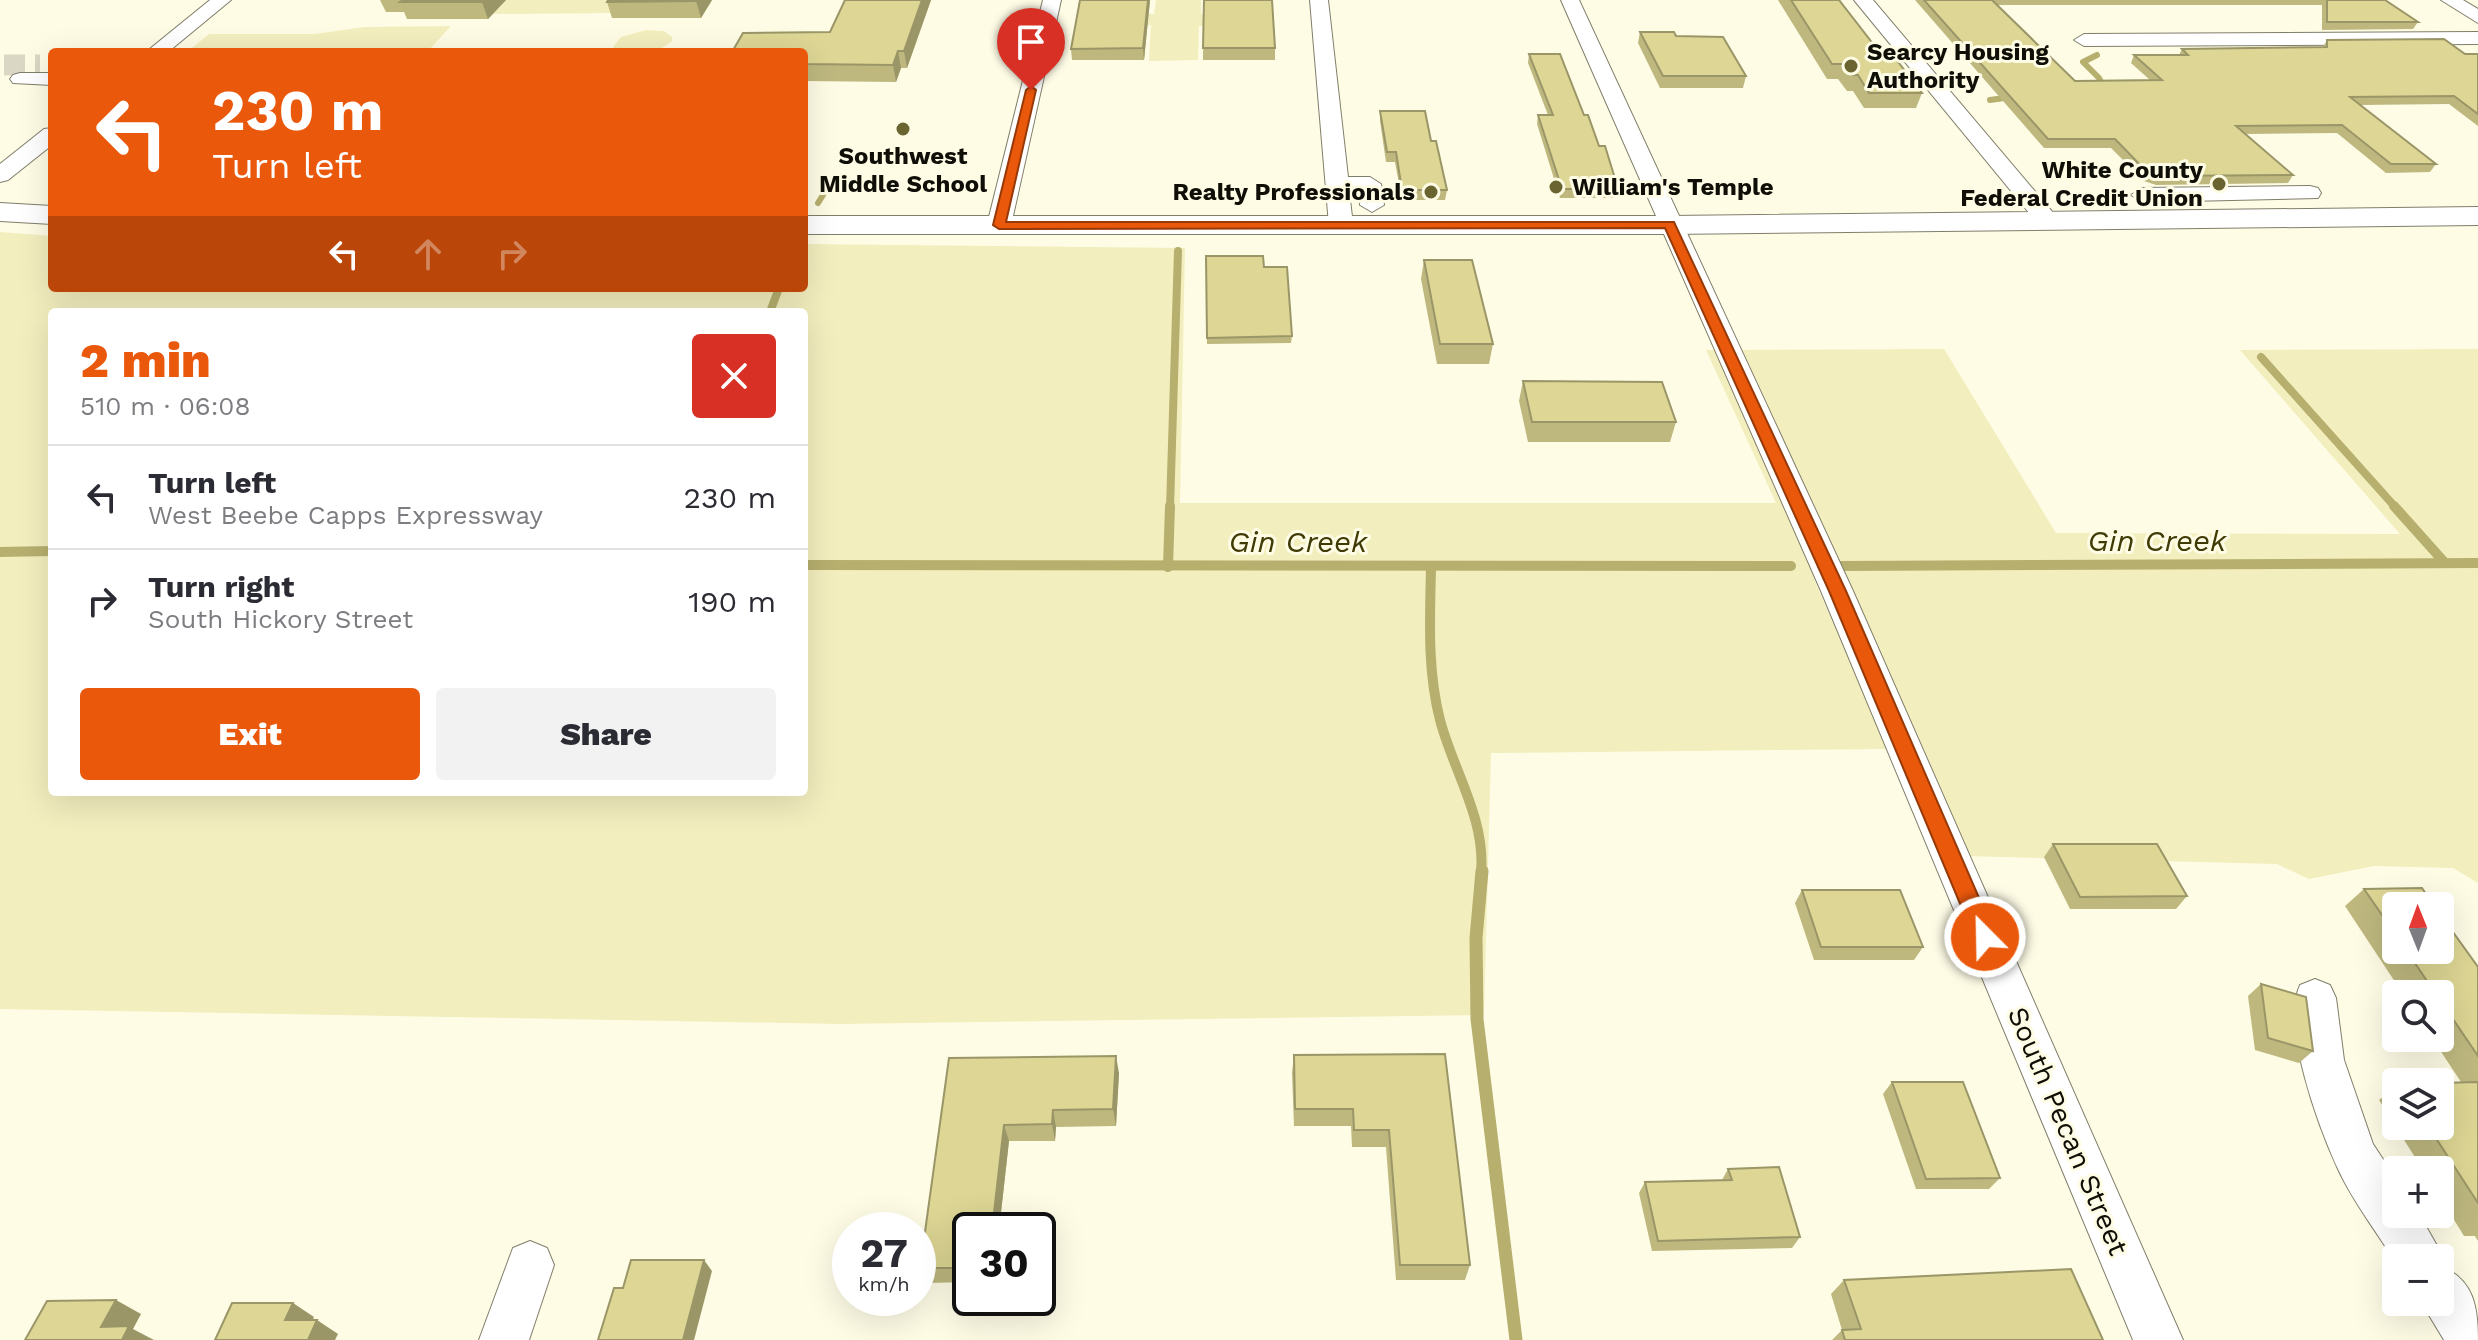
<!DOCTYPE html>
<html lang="en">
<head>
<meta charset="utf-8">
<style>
  body { margin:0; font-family:"Work Sans",sans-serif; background:#f2f2f3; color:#2b2b33; height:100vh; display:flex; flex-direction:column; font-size:30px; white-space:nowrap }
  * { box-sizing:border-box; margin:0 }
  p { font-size:26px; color:#7c7c81 }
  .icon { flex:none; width:44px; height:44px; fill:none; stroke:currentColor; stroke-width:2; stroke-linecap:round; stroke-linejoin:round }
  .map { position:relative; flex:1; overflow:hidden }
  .drawer { position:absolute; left:48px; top:308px; width:760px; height:488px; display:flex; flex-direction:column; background:#fff; border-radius:8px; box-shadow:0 8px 32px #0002 }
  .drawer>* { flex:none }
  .guide { position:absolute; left:48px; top:48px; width:760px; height:244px; border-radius:8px; box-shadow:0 8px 32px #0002; background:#ea580c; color:#fff; overflow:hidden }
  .needle { width:52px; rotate:359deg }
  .tools { position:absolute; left:2382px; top:892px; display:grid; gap:16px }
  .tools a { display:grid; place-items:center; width:72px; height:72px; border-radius:8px; background:#fff; box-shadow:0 8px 32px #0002; font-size:40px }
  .speed { position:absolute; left:832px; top:1212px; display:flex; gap:16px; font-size:40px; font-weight:700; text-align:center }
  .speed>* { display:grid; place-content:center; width:104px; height:104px; border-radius:50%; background:#fff; box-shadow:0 8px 32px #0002; line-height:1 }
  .speed small { font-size:20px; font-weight:400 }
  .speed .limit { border:4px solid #111; border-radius:12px; background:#fff; color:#111 }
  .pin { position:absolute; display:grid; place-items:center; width:68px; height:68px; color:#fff; margin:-82px -34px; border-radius:50% 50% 50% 0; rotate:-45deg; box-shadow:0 0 8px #0007 }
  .pin .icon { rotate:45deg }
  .me { position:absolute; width:88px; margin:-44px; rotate:337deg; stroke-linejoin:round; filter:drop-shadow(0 0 6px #0008) }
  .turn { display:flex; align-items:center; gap:28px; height:168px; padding:0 32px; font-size:36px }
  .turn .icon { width:104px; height:104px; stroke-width:2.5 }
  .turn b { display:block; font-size:56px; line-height:68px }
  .lanes { display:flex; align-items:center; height:76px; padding:0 32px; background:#0003; justify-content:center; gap:40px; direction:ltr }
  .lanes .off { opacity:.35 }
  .round { display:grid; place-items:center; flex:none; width:84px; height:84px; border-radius:8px; background:#f2f2f3 }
  .head { display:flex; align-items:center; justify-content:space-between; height:136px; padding:0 32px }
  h1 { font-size:48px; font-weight:800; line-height:60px; color:#ea580c }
  .action { display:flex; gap:16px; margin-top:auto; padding:16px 32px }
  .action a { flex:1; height:92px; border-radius:8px; background:#ea580c; color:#fff; font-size:32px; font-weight:800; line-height:92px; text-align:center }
  .action a+a { background:#f2f2f3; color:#2b2b33 }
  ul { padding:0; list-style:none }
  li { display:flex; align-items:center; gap:24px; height:104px; padding:0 32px; border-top:2px solid #e1e1e2 }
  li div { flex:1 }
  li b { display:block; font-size:30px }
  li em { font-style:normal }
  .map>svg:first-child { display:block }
</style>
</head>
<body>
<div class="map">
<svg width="2478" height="1340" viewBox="0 0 2478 1340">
  <rect width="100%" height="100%" fill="#fefce5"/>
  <g fill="#f3eebe" fill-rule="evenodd">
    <path d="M506 0H626L616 13 493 14Z"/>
    <path d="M1156 0H1201V14H1241L1242 26H1199L1198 60 1149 61 1151 25H1107L1109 14H1154Z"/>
    <path d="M451 26 427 52H187L209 34H314L365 27Z"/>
    <path d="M646 30 664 31 672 37V41C658 54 629 57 613 47L621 37Z"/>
    <path d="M0 232 52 236V288H804V244L1185 248 1180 503H1776L1706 350 1944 349 2056 533 2400 534 2240 350 2478 349V883L2453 868 2374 866 2309 879 2277 864 1962 856 1841 580 1814 579 1888 749 1491 753 1484 1015 840 1024 0 1009ZM52 312H804V792H52Z"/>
  </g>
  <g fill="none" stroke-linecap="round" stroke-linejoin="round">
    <g stroke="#b6af6e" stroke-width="6">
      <path d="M2097 55 2083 62 2099 78 2106 92"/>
      <path d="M1990 100 2011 97"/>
      <path d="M818 203 823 195"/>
    </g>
    <g stroke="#b6af6e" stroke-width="8">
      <path d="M770 312 779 288"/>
      <path d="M2261 357 2396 508"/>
      <path d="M1170 508 1178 251"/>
    </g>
    <g stroke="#b6af6e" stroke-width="10">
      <path d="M2394 506 2445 563"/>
      <path d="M0 552 52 551"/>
      <path d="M804 565 1791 566"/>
      <path d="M1837 566 2478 563"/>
      <path d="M1168 567 1170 506"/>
      <path d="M1431 567C1430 618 1427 670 1440 720 1453 770 1486 819 1481 873"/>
    </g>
    <path stroke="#b6af6e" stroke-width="13" d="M1482 871 1476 938 1477 1019 1516 1340"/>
    <path stroke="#dad8c4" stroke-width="21" stroke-dasharray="21 10" stroke-linecap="butt" d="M4 65H40"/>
    <g stroke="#807e6a" stroke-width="2">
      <g id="minor">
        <path d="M210 0H231L168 52H146Z"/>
        <path d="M1043 0H1061L1011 225 999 232 987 225Z"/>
        <path d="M1310 0H1328L1348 177H1370L1381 184 1384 205 1372 212 1360 205 1359 191H1349L1353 225 1341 232 1329 225Z"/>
        <path d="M1561 0H1579L1853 591 2183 1340H2133L1821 591Z"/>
        <path d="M1854 0H1873L2055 215 2059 220 2055 225H2039Z"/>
        <path d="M2441 0H2463L2478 9V23Z"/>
        <path d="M2478 32V44L2084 46 2074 40 2084 34Z"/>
        <path d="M20 73H52V85L13 83 10 79 13 75Z"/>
        <path d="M52 128V145L8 180 0 182V164L44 129Z"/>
        <path d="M2310 186 2318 188 2321 193 2318 198 2142 202 2131 195 2142 188Z"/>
        <path d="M2315 979 2330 985 2336 998 2344 1060 2373 1144 2396 1179V1214H2419L2444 1258 2441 1266C2474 1280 2478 1307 2478 1340H2444L2421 1302H2440V1258H2396V1263C2377 1232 2353 1202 2338 1169 2319 1128 2281 1026 2300 985Z"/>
        <path d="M530 1241 547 1248 554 1265 529 1340H479L513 1248Z"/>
      </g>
    </g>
    <g stroke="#807e6a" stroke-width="2">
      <g id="major">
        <path d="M0 203 52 206V224L0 221Z"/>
        <path d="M2478 207V225L1670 234H804V216H1670Z"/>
      </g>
    </g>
    <use href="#minor" fill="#fff" fill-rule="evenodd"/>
    <use href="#major" fill="#fff" fill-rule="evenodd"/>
  </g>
  <g fill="#beb87f">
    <path d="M380 0H506L488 19H407L404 12H386Z"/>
    <path d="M608 0H712L701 18H612L607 2Z"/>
    <path d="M931 0 907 68H901L896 82 804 81V52L830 32Z"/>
    <path d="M1150 0 1144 60H1072L1071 49Z"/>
    <path d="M1204 0 1275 48V60H1203Z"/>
    <path d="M1778 0H1839L1881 54 1922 93 1916 108H1864L1853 91H1847L1838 79H1827Z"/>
    <path d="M1915 0H2385L2418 22 2413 29 2322 30V5H1997L2075 81 2150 80 2131 63 2134 55H2179L2182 49 2323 47 2327 40 2465 54H2478V126L2449 104 2360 105 2436 164 2430 172 2386 173 2337 133 2245 134 2293 175 2288 183 2156 185 2144 181 2111 148H2044Z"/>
    <path d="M1640 32 1676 36 1746 76 1743 88H1660L1638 43Z"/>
    <path d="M1529 54 1584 115 1617 185 1615 194 1612 198H1560L1537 124 1538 115H1548L1528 63Z"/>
    <path d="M1380 111 1431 141 1447 190 1445 200H1402L1395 162H1386L1380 121Z"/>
    <path d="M1206 256 1264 267 1292 336 1291 343 1207 344Z"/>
    <path d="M1424 260 1493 344 1489 364H1437L1421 279Z"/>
    <path d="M1523 381 1676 422 1670 442H1528L1519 401Z"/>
    <path d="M2053 844 2187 896 2176 909H2070L2044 857Z"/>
    <path d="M2364 889 2396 906V950H2440L2478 967V1241L2475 1236H2464L2440 1197V1170H2423L2379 1100 2396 1087V1126H2440L2461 1082 2432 1038H2440V994H2403L2345 906Z"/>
    <path d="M1802 890 1923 947 1914 960H1814L1795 903Z"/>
    <path d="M2261 984 2313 1051 2299 1063 2255 1050 2248 996Z"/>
    <path d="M1445 1054 1470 1265 1465 1280H1396L1386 1147H1352L1351 1126H1294L1292 1073 1294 1055Z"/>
    <path d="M949 1058 1119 1073 1116 1126 1056 1127 1055 1141H1009L999 1230H970V1282L927 1283 920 1268Z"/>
    <path d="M1892 1082 2000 1178 1989 1189H1916L1883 1094Z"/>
    <path d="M1728 1169 1800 1237 1792 1248 1652 1251 1639 1193 1645 1182 1722 1180Z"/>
    <path d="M1844 1280 2103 1340H1832L1842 1330 1831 1294Z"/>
  </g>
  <g fill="#9b9668">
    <path d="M484 0H506L488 19 482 2Z"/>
    <path d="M697 0H712L701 18 696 1Z"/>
    <path d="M922 0H931L907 68 904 51Z"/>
    <path d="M1148 0H1150L1144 60 1143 48Z"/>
    <path d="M898 51 901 68 896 82 893 65Z"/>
    <path d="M1116 1056 1119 1073 1116 1126 1113 1109Z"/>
    <path d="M1053 1110 1056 1127 1055 1141 1052 1124Z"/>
    <path d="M1004 1125 1009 1141 999 1230H992Z"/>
    <path d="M704 1260 712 1271 694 1340H683Z"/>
    <path d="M116 1300 141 1314 133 1329 154 1340H122L101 1327Z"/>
    <path d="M293 1303 314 1317 307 1334 285 1320Z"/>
    <path d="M317 1320 338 1334 335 1340H308Z"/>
  </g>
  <g fill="#ddd694" stroke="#9b9668" stroke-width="2">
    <path d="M403 0H484L482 2H400Z"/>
    <path d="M608 0H697L696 1 607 2Z"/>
    <path d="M845 0H922L904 51H898L893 65 804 64V52H732L743 33 830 32Z"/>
    <path d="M1080 0H1148L1143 48 1071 49Z"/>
    <path d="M1204 0H1272L1275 48H1203Z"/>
    <path d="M1791 0H1839L1881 54H1892L1922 93H1869L1858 75H1852L1843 64H1832Z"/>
    <path d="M1924 0H1992L2075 81 2162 80 2134 55H2188L2182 49 2327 47V40L2444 39 2465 54H2478V114L2454 96 2350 97 2436 164H2391L2342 125 2236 126 2293 175 2161 176 2148 173 2115 139H2048Z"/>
    <path d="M2327 0H2385L2418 22H2327Z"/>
    <path d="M1640 32H1674L1676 36 1723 37 1746 76H1663Z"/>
    <path d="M1529 54H1560L1584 115H1588L1599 146H1605L1617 185 1614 189H1562L1538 115H1553Z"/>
    <path d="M1380 111H1425L1431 141H1436L1447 190H1402L1396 152H1387Z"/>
    <path d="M1206 256H1263L1264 267H1287L1292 336 1207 338Z"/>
    <path d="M1424 260H1472L1493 344H1440Z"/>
    <path d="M1523 381 1662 382 1676 422H1532Z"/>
    <path d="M2053 844H2157L2187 896 2080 897Z"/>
    <path d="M2422 888 2434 906H2396V935L2364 889Z"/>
    <path d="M1802 890H1900L1923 947H1821Z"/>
    <path d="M2440 914 2478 967V1056L2440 1000V994H2436L2406 950H2440Z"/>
    <path d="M2261 984 2306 997 2313 1051 2268 1038Z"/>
    <path d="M1445 1054 1470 1265H1400L1389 1130H1354L1353 1109H1295L1294 1055Z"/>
    <path d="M1116 1056 1113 1109 1053 1110 1052 1124 1004 1125 992 1230H970V1268H920L949 1058Z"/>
    <path d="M1892 1082H1963L2000 1178 1926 1179Z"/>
    <path d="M2478 1082V1203L2428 1126H2440V1083Z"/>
    <path d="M1779 1167 1800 1237 1658 1241 1645 1182 1732 1180 1728 1169Z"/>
    <path d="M631 1260H704L683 1340H598L614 1288H623Z"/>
    <path d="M2071 1269 2103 1340H1845L1842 1330 1861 1329 1844 1280Z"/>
    <path d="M116 1300 101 1327 129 1326 122 1340H25L47 1301Z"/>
    <path d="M232 1303H293L285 1320H317L308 1340H215Z"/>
  </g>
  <path fill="#ea580c" stroke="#983908" stroke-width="2" d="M1031 86 1036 90 1006 222H1674L1846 591 1996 937 1993 943H1978L1974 937 1829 591 1665 228 999 229 993 225 1026 90Z"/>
  <g fill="#6a6431" stroke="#fefce5" stroke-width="3">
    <circle cx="1851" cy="66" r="8"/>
    <circle cx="903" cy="129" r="8"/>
    <circle cx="2219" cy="184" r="8"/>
    <circle cx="1556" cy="187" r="8"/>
    <circle cx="1431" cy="192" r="8"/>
  </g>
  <g text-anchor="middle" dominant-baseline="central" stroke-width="6" stroke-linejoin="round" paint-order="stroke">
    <g font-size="24" font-weight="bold" fill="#0f0e07" stroke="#fefce5" text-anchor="start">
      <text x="1867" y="52">Searcy Housing<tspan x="1867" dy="28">Authority</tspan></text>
      <text x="903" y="156" text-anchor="middle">Southwest<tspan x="903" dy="28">Middle School</tspan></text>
      <text x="2203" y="170" text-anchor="end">White County<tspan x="2203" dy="28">Federal Credit Union</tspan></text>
      <text x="1572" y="187">William's Temple</text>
      <text x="1415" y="192" text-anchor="end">Realty Professionals</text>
    </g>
    <g font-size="28" fill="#0f0e07" stroke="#fefce5">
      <text transform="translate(2068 1131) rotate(67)">South Pecan Street</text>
    </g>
    <g font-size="30" font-style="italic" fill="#403a04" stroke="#fefce5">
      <text x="2157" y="540">Gin Creek</text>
      <text x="1298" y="541">Gin Creek</text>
    </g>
  </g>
</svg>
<div class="tools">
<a><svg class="needle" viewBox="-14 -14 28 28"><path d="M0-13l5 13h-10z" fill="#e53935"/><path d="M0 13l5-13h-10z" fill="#7c7c81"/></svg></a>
<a><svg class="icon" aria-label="search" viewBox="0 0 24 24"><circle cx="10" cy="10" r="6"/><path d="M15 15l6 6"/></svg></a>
<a><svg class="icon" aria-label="layers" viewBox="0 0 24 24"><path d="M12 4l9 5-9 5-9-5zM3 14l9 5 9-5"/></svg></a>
<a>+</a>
<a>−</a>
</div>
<div class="speed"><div>27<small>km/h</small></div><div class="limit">30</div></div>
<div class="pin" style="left:1031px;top:90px;background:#d93025"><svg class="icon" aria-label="arrive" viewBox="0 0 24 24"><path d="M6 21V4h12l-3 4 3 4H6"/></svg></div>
<svg class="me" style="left:1985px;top:937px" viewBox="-20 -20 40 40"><circle r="17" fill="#ea580c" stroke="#fff" stroke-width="3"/><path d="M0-11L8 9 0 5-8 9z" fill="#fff"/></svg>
<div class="guide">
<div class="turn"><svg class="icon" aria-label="left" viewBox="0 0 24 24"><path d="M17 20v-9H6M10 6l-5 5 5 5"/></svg><div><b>230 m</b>Turn left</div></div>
<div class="lanes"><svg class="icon" aria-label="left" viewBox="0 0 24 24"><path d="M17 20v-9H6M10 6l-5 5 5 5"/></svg><svg class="icon off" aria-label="ahead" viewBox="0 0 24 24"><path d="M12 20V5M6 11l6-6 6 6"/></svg><svg class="icon off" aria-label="right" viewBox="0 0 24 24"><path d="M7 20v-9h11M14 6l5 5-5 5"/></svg></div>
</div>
<section class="drawer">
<div class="head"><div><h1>2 min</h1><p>510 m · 06:08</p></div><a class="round" style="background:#d93025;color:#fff"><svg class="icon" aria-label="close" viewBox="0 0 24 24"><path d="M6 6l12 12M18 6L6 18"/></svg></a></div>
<ul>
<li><svg class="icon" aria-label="left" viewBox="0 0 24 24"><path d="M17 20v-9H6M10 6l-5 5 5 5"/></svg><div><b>Turn left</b><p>West Beebe Capps Expressway</p></div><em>230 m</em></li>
<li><svg class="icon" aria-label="right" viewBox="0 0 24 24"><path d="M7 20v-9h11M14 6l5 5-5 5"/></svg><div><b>Turn right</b><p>South Hickory Street</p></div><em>190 m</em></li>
</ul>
<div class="action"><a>Exit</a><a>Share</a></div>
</section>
</div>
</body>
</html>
